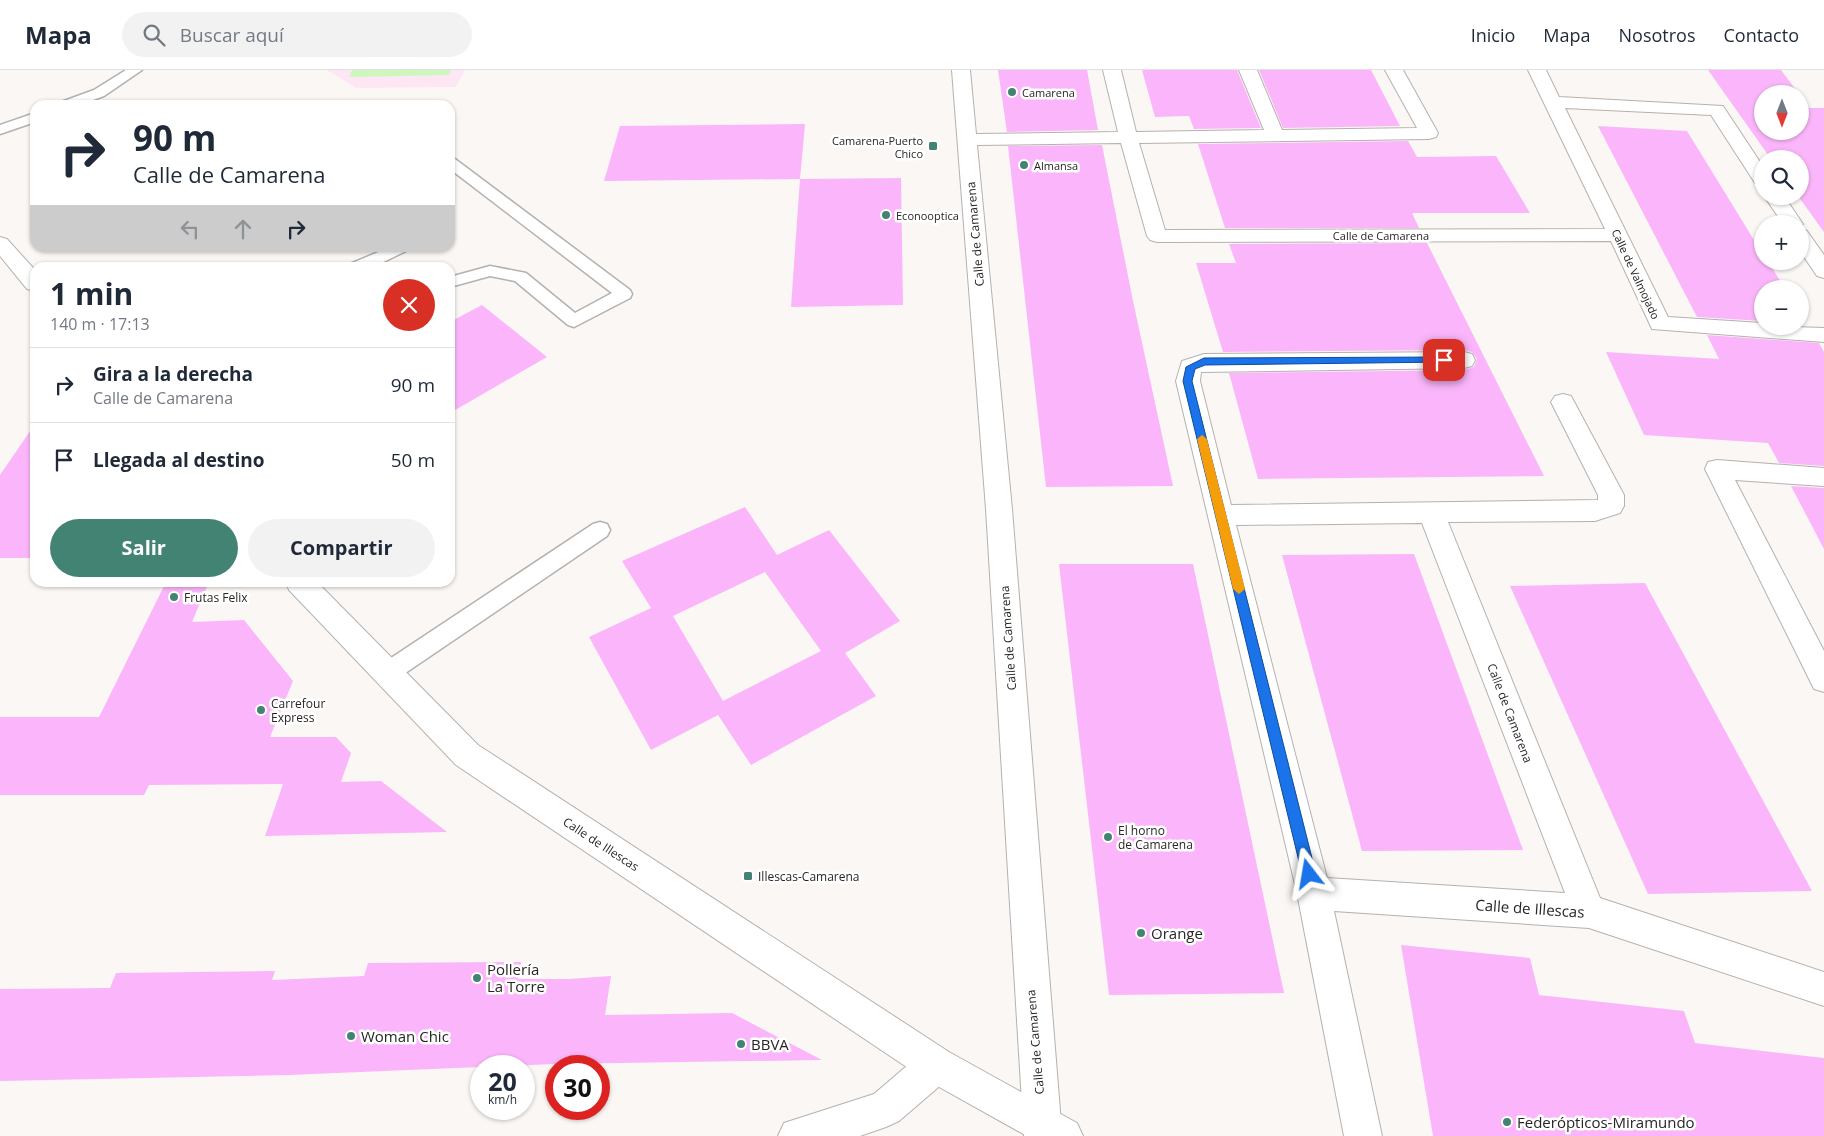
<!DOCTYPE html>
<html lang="es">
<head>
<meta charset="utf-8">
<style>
  body { margin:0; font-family:"Open Sans",sans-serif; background:#f2f2f3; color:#1f2937; height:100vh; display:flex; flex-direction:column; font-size:19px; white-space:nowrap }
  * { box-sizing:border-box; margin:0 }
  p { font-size:16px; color:#747a83 }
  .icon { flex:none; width:28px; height:28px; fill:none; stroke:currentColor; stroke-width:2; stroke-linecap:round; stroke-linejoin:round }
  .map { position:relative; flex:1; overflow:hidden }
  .sheet { position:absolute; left:30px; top:192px; width:425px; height:325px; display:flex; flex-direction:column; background:#fff; border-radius:15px; box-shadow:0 1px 4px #0004 }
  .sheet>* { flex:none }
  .hud { position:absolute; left:30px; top:30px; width:425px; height:152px; border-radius:15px; box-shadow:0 1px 4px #0004; background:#fff; color:#1f2937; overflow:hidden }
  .needle { width:32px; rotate:180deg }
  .controls { position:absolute; left:1754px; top:15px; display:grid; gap:10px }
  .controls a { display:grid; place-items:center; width:55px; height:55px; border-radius:50%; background:#fff; box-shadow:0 1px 4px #0004; font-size:25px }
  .speed { position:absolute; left:470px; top:985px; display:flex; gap:10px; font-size:25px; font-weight:700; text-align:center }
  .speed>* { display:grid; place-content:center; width:65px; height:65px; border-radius:50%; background:#fff; box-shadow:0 1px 4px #0004; line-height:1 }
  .speed small { font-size:12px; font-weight:400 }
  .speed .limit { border:8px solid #d22; background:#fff; color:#111 }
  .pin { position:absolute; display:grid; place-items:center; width:42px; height:42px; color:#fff; margin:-21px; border-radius:10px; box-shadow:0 2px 8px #0006 }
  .me { position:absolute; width:55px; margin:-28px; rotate:346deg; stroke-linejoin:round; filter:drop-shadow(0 0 4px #0008) }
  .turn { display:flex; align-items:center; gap:18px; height:105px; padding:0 20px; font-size:22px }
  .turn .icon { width:65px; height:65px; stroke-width:2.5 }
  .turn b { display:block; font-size:35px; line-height:42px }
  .lanes { display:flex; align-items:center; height:48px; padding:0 20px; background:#0003; justify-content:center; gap:25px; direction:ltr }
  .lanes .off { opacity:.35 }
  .round { display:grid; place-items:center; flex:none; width:52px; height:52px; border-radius:26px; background:#f2f2f3 }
  .summary { display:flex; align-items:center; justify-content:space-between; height:85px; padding:0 20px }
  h1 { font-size:30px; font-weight:700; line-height:38px }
  .cta { display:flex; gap:10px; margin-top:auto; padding:10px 20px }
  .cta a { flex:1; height:58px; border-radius:30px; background:#428374; color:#fff; font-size:20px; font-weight:700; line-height:58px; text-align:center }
  .cta a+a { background:#f2f2f3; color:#1f2937 }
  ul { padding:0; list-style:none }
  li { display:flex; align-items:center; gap:15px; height:75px; padding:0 20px; border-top:1px solid #e0e1e3 }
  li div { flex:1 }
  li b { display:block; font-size:19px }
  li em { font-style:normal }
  header { display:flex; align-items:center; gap:30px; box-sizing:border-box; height:70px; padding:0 25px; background:#fff; border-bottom:1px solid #e0e1e3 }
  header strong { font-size:24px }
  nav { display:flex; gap:28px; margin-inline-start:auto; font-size:18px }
  .search { width:350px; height:45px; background:#f2f2f3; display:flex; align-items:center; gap:12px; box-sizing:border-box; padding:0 18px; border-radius:28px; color:#747a83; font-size:19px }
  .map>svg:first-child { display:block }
</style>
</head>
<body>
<header>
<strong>Mapa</strong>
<div class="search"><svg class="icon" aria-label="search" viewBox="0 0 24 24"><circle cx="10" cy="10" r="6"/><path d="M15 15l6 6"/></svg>Buscar aquí</div>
<nav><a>Inicio</a><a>Mapa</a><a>Nosotros</a><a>Contacto</a></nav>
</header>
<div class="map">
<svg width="1824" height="1066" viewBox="0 0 1824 1066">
  <rect width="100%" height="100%" fill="#fbf7f4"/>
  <path fill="#fde7f5" d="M327 0H465L456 17 356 18Z"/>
  <path fill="#cdf7bd" d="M352 0H451L449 5 349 7Z"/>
  <g fill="#fbb6fb" fill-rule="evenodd">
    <path d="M998 0H1087L1098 60 1007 62Z"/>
    <path d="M1142 0H1237L1261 58 1194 59 1189 46 1155 47Z"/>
    <path d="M1259 0H1371L1400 56 1283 58Z"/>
    <path d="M1708 0H1781L1799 24H1762V61H1800V25L1809 38H1824V162L1798 126H1800V89H1771Z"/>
    <path d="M805 54 800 109 604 111 620 56Z"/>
    <path d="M1598 56 1687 61 1762 183V191H1768L1785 219H1762V251L1697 247Z"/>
    <path d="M1408 71 1417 87 1496 86 1530 143H1412L1419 158H1225L1198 74Z"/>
    <path d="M1102 75 1133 231 1173 416 1046 417 1008 76Z"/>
    <path d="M901 108 903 235 791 237 800 109Z"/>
    <path d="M1427 173 1544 406 1258 409 1229 303 1464 300 1474 297 1477 289 1472 282 1464 280 1223 282 1196 193H1236L1229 174Z"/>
    <path d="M482 235 547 287 450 343V252Z"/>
    <path d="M1707 265 1819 273 1824 282V396L1779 393 1768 373 1644 365 1606 282 1719 289Z"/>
    <path d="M35 354V488H0V405Z"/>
    <path d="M1791 416 1824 418V479Z"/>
    <path d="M745 437 777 485 829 460 900 551 845 583 876 626 751 695 718 645 651 680 589 567 651 538 622 491ZM765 502 821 581 723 631 673 546Z"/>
    <path d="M1414 484 1482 669 1523 780 1362 781 1282 485Z"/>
    <path d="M1059 494H1193L1284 923 1109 925Z"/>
    <path d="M166 512H209L192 552 244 550 293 611 270 667H336L351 683 341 712 381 711 447 762 265 766 283 714 149 715 144 725H0V647H99Z"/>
    <path d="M1645 513 1696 607 1812 821 1648 824 1510 516Z"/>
    <path d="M1401 875 1530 888 1539 925 1684 941 1695 973 1824 988V1066H1433Z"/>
    <path d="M521 892 518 909H569L611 906 605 945 732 943 822 990 553 994 289 1005 0 1011V919L110 918 116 903 275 901 272 910 364 906 368 893Z"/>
  </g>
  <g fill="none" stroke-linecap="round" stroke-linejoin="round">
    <g stroke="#b5b1ae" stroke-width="3">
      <g id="service">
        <path d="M126 0H142L104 26 79 35H59L61 32 94 20Z"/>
        <path d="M35 43V52L0 64V55Z"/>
        <path d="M450 88 455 89 630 220 632 224 630 228 574 257 568 255 515 211 490 206 450 217V207L490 196 526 203 575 243 612 223 450 99Z"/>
        <path d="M388 178H408L406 181 371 198H348L350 194Z"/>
        <path d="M600 452 607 454 610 460 607 466 395 610 387 613 379 610 376 603 379 596 593 454Z"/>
      </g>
    </g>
    <g stroke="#b5b1ae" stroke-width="2">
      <g id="minor">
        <path d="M952 0H970L976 64 1118 62 1103 0H1121L1136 62 1264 60 1239 0H1257L1282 60 1417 58 1385 0H1403L1438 63 1436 67 1429 69 1139 73 1165 160 1605 159 1528 0H1546L1559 27 1723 36 1762 95V115L1755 113 1711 45 1565 38 1668 247 1762 253V256L1824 258V272L1652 259 1611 171 1157 172 1150 170 1147 166 1121 73 977 75 1012 439 1062 1066H1024L986 439Z"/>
        <path d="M1764 126H1784L1803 154 1800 158V154H1783Z"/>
        <path d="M1800 159 1807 161 1824 185V208L1817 206 1800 181Z"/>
        <path d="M1464 282 1472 284 1475 290 1472 296 1464 298 1201 302 1200 311 1231 435 1598 430V425L1551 332 1555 326 1563 324 1571 326 1624 425V436L1620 443 1595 451 1448 452 1600 828 1824 902V936L1589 858 1334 841 1382 1066H1344L1297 823 1176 311 1182 291 1204 284ZM1422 453 1565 823 1327 808 1236 455Z"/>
        <path d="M1717 390 1824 398V416L1735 410 1824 581V622L1814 619 1705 399 1708 392Z"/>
        <path d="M936 977 949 982 954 995 949 1008 899 1051 886 1057 860 1066H778L784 1053 874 1024 923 982Z"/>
      </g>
    </g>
    <g stroke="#b5b1ae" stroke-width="2">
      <g id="tertiary">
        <path d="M0 167 7 169 35 200V221L27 219 0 186Z"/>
        <path d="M286 512H317L478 675 949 982 1077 1053 1083 1066H1027L923 1008 456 695 289 520Z"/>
      </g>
    </g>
    <use href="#service" fill="#fff" fill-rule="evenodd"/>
    <use href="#minor" fill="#fff" fill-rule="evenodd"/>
    <use href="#tertiary" fill="#fff" fill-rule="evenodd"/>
  </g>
  <path fill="#1a73e8" stroke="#114b97" d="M1444 287 1447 288V292L1205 295 1195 299 1192 311 1316 804 1314 808 1309 810 1304 808 1302 804 1183 311 1186 297 1204 288Z"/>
  <path fill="#f59e0b" d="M1202 365 1207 369 1245 519 1239 524 1233 519 1197 369Z"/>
  <g fill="#428374" stroke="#fff" stroke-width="2">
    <circle cx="1012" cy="22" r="5"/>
    <rect x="928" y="71" width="10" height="10" rx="2.5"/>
    <circle cx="1024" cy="95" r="5"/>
    <circle cx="886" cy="145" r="5"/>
    <circle cx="174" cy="527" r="5"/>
    <circle cx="261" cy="640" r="5"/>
    <circle cx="1108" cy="767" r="5"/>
    <rect x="743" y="801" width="10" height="10" rx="2.5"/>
    <circle cx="1141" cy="863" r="5"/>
    <circle cx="477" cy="908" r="5"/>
    <circle cx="351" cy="966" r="5"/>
    <circle cx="741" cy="974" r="5"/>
    <circle cx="1507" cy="1052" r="5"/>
  </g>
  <g text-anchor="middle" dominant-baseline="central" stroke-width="5" stroke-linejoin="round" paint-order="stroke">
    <g font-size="11" fill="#282625" stroke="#fff" text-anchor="start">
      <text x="1022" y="22">Camarena</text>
      <text x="923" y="70" text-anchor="end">Camarena-Puerto<tspan x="923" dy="13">Chico</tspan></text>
      <text x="1034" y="95">Almansa</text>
      <text x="896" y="145">Econooptica</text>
    </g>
    <g font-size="11" fill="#282625" stroke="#fff">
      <text x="1381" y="165">Calle de Camarena</text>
      <text transform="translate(1636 204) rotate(65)">Calle de Valmojado</text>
    </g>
    <g font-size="12" fill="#282625" stroke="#fff">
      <text transform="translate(975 164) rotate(-95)">Calle de Camarena</text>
      <text transform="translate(1008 568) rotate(-94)">Calle de Camarena</text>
      <text transform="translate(1510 643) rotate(69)">Calle de Camarena</text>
      <text transform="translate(601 774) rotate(33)">Calle de Illescas</text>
      <text transform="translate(1035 972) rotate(-95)">Calle de Camarena</text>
    </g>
    <g font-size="12" fill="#282625" stroke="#fff" text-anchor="start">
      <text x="184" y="527">Frutas Felix</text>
      <text x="271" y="633">Carrefour<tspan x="271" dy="14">Express</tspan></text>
      <text x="1118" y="760">El horno<tspan x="1118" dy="14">de Camarena</tspan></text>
      <text x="758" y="806">Illescas-Camarena</text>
    </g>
    <g font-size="15" fill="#282625" stroke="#fff">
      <text transform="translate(1530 838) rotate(4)">Calle de Illescas</text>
    </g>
    <g font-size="15" fill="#282625" stroke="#fff" text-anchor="start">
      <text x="1151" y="863">Orange</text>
      <text x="487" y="899">Pollería<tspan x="487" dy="17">La Torre</tspan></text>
      <text x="361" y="966">Woman Chic</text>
      <text x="751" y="974">BBVA</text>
      <text x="1517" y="1052">Federópticos-Miramundo</text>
    </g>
  </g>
</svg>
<div class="controls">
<a><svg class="needle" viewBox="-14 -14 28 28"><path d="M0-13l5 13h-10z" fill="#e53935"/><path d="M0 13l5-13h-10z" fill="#747a83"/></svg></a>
<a><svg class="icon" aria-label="search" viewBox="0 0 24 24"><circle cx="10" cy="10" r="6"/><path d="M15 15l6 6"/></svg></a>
<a>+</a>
<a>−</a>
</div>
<div class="speed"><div>20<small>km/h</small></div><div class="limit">30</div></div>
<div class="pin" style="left:1444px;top:290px;background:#d93025"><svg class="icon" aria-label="arrive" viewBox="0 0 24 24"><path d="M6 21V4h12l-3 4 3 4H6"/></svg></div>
<svg class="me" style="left:1309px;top:804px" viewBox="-20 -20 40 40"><path d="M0-17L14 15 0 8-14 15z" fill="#1a73e8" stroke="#fff" stroke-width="4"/></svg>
<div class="hud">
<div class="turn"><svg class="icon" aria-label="right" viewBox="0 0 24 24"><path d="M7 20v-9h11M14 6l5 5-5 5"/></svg><div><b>90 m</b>Calle de Camarena</div></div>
<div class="lanes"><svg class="icon off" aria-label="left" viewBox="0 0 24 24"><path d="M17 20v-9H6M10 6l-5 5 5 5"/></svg><svg class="icon off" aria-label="ahead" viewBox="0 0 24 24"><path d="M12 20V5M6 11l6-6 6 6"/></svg><svg class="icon" aria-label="right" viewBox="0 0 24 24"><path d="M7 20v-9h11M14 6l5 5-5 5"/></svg></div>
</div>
<section class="sheet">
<div class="summary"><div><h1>1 min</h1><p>140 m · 17:13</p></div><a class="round" style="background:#d93025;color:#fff"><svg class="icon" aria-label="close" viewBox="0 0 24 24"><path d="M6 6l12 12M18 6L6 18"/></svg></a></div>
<ul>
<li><svg class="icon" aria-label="right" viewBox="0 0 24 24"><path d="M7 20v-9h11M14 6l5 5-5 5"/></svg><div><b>Gira a la derecha</b><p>Calle de Camarena</p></div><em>90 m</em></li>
<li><svg class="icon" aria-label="arrive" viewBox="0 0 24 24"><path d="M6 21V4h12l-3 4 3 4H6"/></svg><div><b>Llegada al destino</b></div><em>50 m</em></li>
</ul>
<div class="cta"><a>Salir</a><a>Compartir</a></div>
</section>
</div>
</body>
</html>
